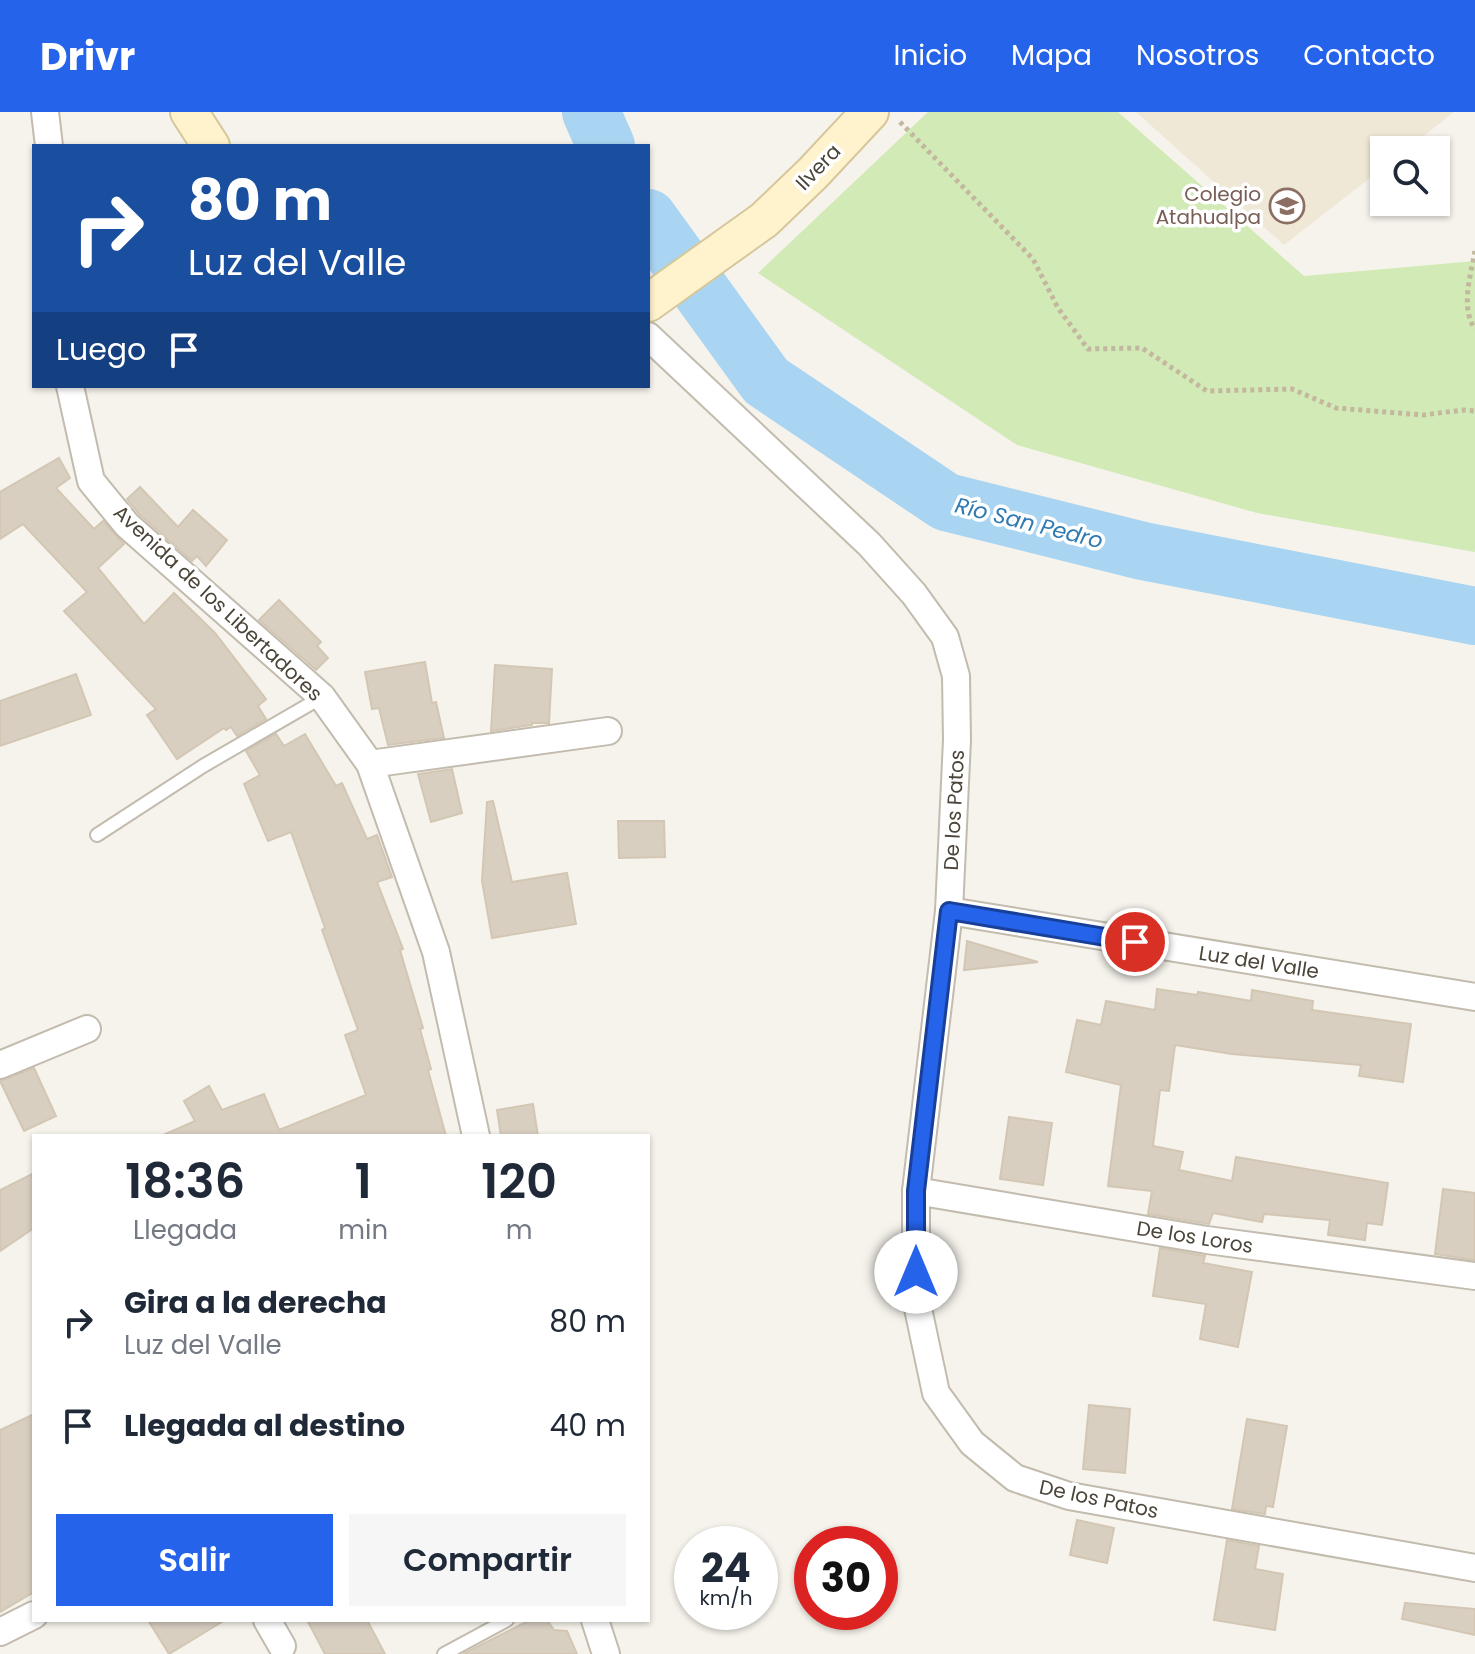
<!DOCTYPE html>
<html lang="es">
<head>
<meta charset="utf-8">
<style>
  body { margin:0; font-family:Poppins,sans-serif; background:#f6f6f7; color:#1f2937; height:100vh; display:flex; flex-direction:column; font-size:30px; white-space:nowrap }
  * { box-sizing:border-box; margin:0 }
  p { font-size:26px; color:#747a83 }
  .icon { flex:none; width:44px; height:44px; fill:none; stroke:currentColor; stroke-width:2; stroke-linecap:round; stroke-linejoin:round }
  .map { position:relative; flex:1; overflow:hidden }
  .side { position:absolute; left:32px; top:1022px; width:618px; height:488px; display:flex; flex-direction:column; background:#fff; border-radius:0px; box-shadow:0 2px 6px #0004 }
  .side>* { flex:none }
  .banner { position:absolute; left:32px; top:32px; width:618px; height:244px; border-radius:0px; box-shadow:0 2px 6px #0004; background:#1a4fa0; color:#fff; overflow:hidden }
  .fabs { position:absolute; left:1370px; top:24px; display:grid; gap:16px }
  .fabs a { display:grid; place-items:center; width:80px; height:80px; border-radius:0px; background:#fff; box-shadow:0 2px 6px #0004; font-size:40px }
  .speed { position:absolute; left:674px; top:1414px; display:flex; gap:16px; font-size:40px; font-weight:700; text-align:center }
  .speed>* { display:grid; place-content:center; width:104px; height:104px; border-radius:50%; background:#fff; box-shadow:0 2px 6px #0004; line-height:1 }
  .speed small { font-size:20px; font-weight:400 }
  .speed .limit { border:12px solid #d22; background:#fff; color:#111 }
  .pin { position:absolute; display:grid; place-items:center; width:68px; height:68px; color:#fff; margin:-34px; border:4px solid #fff; border-radius:50%; box-shadow:0 2px 8px #0007 }
  .me { position:absolute; width:88px; margin:-44px; rotate:0deg; stroke-linejoin:round; filter:drop-shadow(0 0 6px #0008) }
  .turn { display:flex; align-items:center; gap:28px; height:168px; padding:0 24px; font-size:36px }
  .turn .icon { width:104px; height:104px; stroke-width:2.5 }
  .turn b { display:block; font-size:56px; line-height:68px }
  .then { display:flex; align-items:center; height:76px; padding:0 24px; background:#0003; gap:16px; font-size:30px }
  .eta { display:flex; justify-content:space-evenly; align-items:center; height:136px; text-align:center }
  .eta b { font-size:48px; font-weight:600; line-height:56px }
  .cta { display:flex; gap:16px; margin-top:auto; padding:16px 24px }
  .cta a { flex:1; height:92px; border-radius:0px; background:#2563eb; color:#fff; font-size:32px; font-weight:600; line-height:92px; text-align:center }
  .cta a+a { background:#f6f6f7; color:#1f2937 }
  ul { padding:0; list-style:none }
  li { display:flex; align-items:center; gap:24px; height:104px; padding:0 24px }
  li div { flex:1 }
  li b { display:block; font-size:30px }
  li em { font-style:normal }
  header { display:flex; align-items:center; gap:48px; box-sizing:border-box; height:112px; padding:0 40px; background:#2563eb; color:#fff }
  header strong { font-size:38px }
  nav { display:flex; gap:44px; margin-inline-start:auto; font-size:28px }
  .map>svg:first-child { display:block }
</style>
</head>
<body>
<header>
<strong>Drivr</strong>
<nav><a>Inicio</a><a>Mapa</a><a>Nosotros</a><a>Contacto</a></nav>
</header>
<div class="map">
<svg width="1475" height="1542" viewBox="0 0 1475 1542">
  <rect width="100%" height="100%" fill="#f6f3ec"/>
  <path fill="#efe8d6" d="M1136 0H1454L1406 38H1384V55L1284 133Z"/>
  <path fill="#d2eab5" d="M928 0H1118L1304 164 1475 149V440L1257 401 1017 333 758 161Z"/>
  <g fill="none" stroke-linecap="round" stroke-linejoin="round">
    <g stroke="#a9d4f2" stroke-width="58">
      <path d="M591 0 606 34"/>
      <path d="M648 106 766 269 946 390 1143 439 1475 504"/>
    </g>
  </g>
  <g fill="#d8cfc1" stroke="#d3c7b4" stroke-width="2">
    <path d="M59 346 70 366 56 376 94 417 103 409 124 432 98 456 144 512 174 481 215 521 266 587 258 594 266 607 237 624 231 615 226 618 224 616 177 647 147 603 156 597 64 499 87 480 23 412 0 427V380Z"/>
    <path d="M140 375 178 415 193 398 227 428 206 454 197 444 192 449 139 402 127 387Z"/>
    <path d="M279 488 321 530 317 534 328 546 316 558 259 508Z"/>
    <path d="M425 550 432 591 436 590 444 626 388 633 379 596 372 597 365 560Z"/>
    <path d="M495 553 552 557 549 611H532V613L491 619Z"/>
    <path d="M76 562 91 603 0 634V589Z"/>
    <path d="M276 622 284 634 305 622 336 674 342 671 367 727 377 723 392 765 377 770 403 837 400 838 423 916 420 917 431 957 428 958 446 1024H161L195 1009 184 989 209 974 222 998 264 982 279 1018 366 983 345 923 358 918 322 818 325 816 291 720 268 729 244 672 260 663 246 639Z"/>
    <path d="M452 657 462 701 431 710 418 662Z"/>
    <path d="M493 689 512 770 567 761 576 812 492 826 482 769 487 690Z"/>
    <path d="M618 709H664L665 745 619 746Z"/>
    <path d="M967 829 1038 850 964 858Z"/>
    <path d="M1157 877 1197 883 1198 880 1251 889 1252 878 1313 889 1312 898 1411 912 1403 970 1359 964 1361 953 1232 942 1175 933 1169 979 1160 978 1153 1034 1183 1040 1179 1058 1232 1069 1236 1045 1388 1071 1382 1113 1367 1111 1365 1128 1328 1123 1330 1108 1264 1102 1262 1110 1213 1101 1209 1112 1148 1102 1152 1079 1108 1074 1121 973 1066 960 1077 908 1101 913 1106 889 1155 898Z"/>
    <path d="M34 956 56 1004 24 1019 0 969Z"/>
    <path d="M533 992 538 1024H501L497 998Z"/>
    <path d="M1009 1005 1052 1011 1043 1073 1000 1067Z"/>
    <path d="M34 1061V1116L0 1139V1078Z"/>
    <path d="M1443 1077 1475 1081V1148L1435 1142Z"/>
    <path d="M1160 1136 1205 1144 1203 1151 1252 1160 1238 1235 1200 1227 1206 1192 1153 1184Z"/>
    <path d="M1089 1293 1130 1297 1125 1361 1083 1357Z"/>
    <path d="M34 1302V1480L0 1500V1318Z"/>
    <path d="M1247 1307 1287 1314 1273 1395 1266 1394 1265 1402 1232 1397Z"/>
    <path d="M1077 1408 1114 1416 1107 1451 1070 1443Z"/>
    <path d="M1227 1428 1259 1434 1255 1457 1283 1462 1275 1518 1214 1508Z"/>
    <path d="M1405 1491 1475 1497V1523L1402 1507Z"/>
    <path d="M148 1508H225L169 1542Z"/>
    <path d="M307 1508H367L385 1542H325Z"/>
    <path d="M530 1508H547L554 1518 567 1519 577 1542H463Z"/>
  </g>
  <g fill="none" stroke-linecap="round" stroke-linejoin="round">
    <g stroke="#c2bbae" stroke-width="16">
      <g id="lane">
        <path d="M97 723 203 654 322 585"/>
        <path d="M444 1542 507 1508"/>
      </g>
    </g>
    <g stroke="#c2bbae" stroke-width="30">
      <g id="street">
        <path d="M45 0 49 34"/>
        <path d="M648 224 869 432 914 482 945 525 956 564 957 628 949 799 916 1079V1187L936 1281 972 1331 1015 1366 1069 1384 1475 1456"/>
        <path d="M70 274 91 369 127 413 322 585 370 652 436 840 476 1024"/>
        <path d="M370 652 608 619"/>
        <path d="M949 799 1475 885"/>
        <path d="M0 953 87 917"/>
        <path d="M916 1079 1207 1128 1475 1164"/>
        <path d="M267 1508 282 1534"/>
        <path d="M595 1508 606 1542"/>
        <path d="M0 1520 34 1503"/>
      </g>
    </g>
    <g stroke="#d6c79b" stroke-width="40">
      <g id="secondary">
        <path d="M189 0 211 34"/>
        <path d="M648 191 764 108 813 61 870 0"/>
      </g>
    </g>
    <g stroke="#c4b79f" stroke-width="5" stroke-dasharray="4 4" stroke-linecap="butt">
      <path d="M900 10 1033 147 1058 196 1088 237 1142 236 1207 279 1292 277 1336 296 1423 303 1463 298 1475 299"/>
      <path d="M1475 139C1471 163 1460 195 1475 217"/>
    </g>
    <use href="#lane" stroke="#fff" stroke-width="12"/>
    <use href="#street" stroke="#fff" stroke-width="26"/>
    <use href="#secondary" stroke="#fff3cd" stroke-width="36"/>
  </g>
  <g fill="none" stroke-linecap="round" stroke-linejoin="round">
    <g stroke="#184099" stroke-width="20">
      <path id="route" d="M916 1160V1079L949 799 1135 830"/>
    </g>
    <use href="#route" stroke="#2563eb" stroke-width="14"/>
  </g>
  <defs>
    <g id="school-ring" transform="scale(1.8)"><circle r="9.5" fill="#fff" stroke="#8d6e63" stroke-width="1.5"/><path d="M0-5L7-2L0 1L-7-2ZM-4 1L0 2.5L4 1V4Q0 6-4 4Z" fill="#8d6e63"/></g>
  </defs>
  <g fill-rule="evenodd">
    <use href="#school-ring" x="1287" y="94"/>
  </g>
  <g text-anchor="middle" dominant-baseline="central" stroke-width="7" stroke-linejoin="round" paint-order="stroke">
    <g font-size="20" fill="#4b4439" stroke="#fff">
      <text transform="translate(818 55) rotate(-46)">Ilvera</text>
      <text transform="translate(218 491) rotate(43)">Avenida de los Libertadores</text>
      <text transform="translate(954 698) rotate(-87)">De los Patos</text>
      <text transform="translate(1259 850) rotate(9)">Luz del Valle</text>
      <text transform="translate(1195 1125) rotate(9)">De los Loros</text>
      <text transform="translate(1099 1387) rotate(12)">De los Patos</text>
    </g>
    <g font-size="20" fill="#785e54" stroke="#fff" text-anchor="end">
      <text x="1261" y="82">Colegio<tspan x="1261" dy="23">Atahualpa</tspan></text>
    </g>
    <g font-size="22" font-style="italic" fill="#2e7ab2" stroke="#fff">
      <text transform="translate(1029 411) rotate(14)">Río San Pedro</text>
    </g>
  </g>
</svg>
<div class="fabs">
<a><svg class="icon" aria-label="search" viewBox="0 0 24 24"><circle cx="10" cy="10" r="6"/><path d="M15 15l6 6"/></svg></a>
</div>
<div class="speed"><div>24<small>km/h</small></div><div class="limit">30</div></div>
<div class="pin" style="left:1135px;top:830px;background:#d93025"><svg class="icon" aria-label="arrive" viewBox="0 0 24 24"><path d="M6 21V4h12l-3 4 3 4H6"/></svg></div>
<svg class="me" style="left:916px;top:1160px" viewBox="-20 -20 40 40"><circle r="19" fill="#fff"/><path d="M0-13L10 11 0 6-10 11z" fill="#2563eb"/></svg>
<div class="banner">
<div class="turn"><svg class="icon" aria-label="right" viewBox="0 0 24 24"><path d="M7 20v-9h11M14 6l5 5-5 5"/></svg><div><b>80 m</b>Luz del Valle</div></div>
<div class="then">Luego<svg class="icon" aria-label="arrive" viewBox="0 0 24 24"><path d="M6 21V4h12l-3 4 3 4H6"/></svg></div>
</div>
<section class="side">
<div class="eta">
<div><b>18:36</b><p>Llegada</p></div>
<div><b>1</b><p>min</p></div>
<div><b>120</b><p>m</p></div>
</div>
<ul>
<li><svg class="icon" aria-label="right" viewBox="0 0 24 24"><path d="M7 20v-9h11M14 6l5 5-5 5"/></svg><div><b>Gira a la derecha</b><p>Luz del Valle</p></div><em>80 m</em></li>
<li><svg class="icon" aria-label="arrive" viewBox="0 0 24 24"><path d="M6 21V4h12l-3 4 3 4H6"/></svg><div><b>Llegada al destino</b></div><em>40 m</em></li>
</ul>
<div class="cta"><a>Salir</a><a>Compartir</a></div>
</section>
</div>
</body>
</html>
